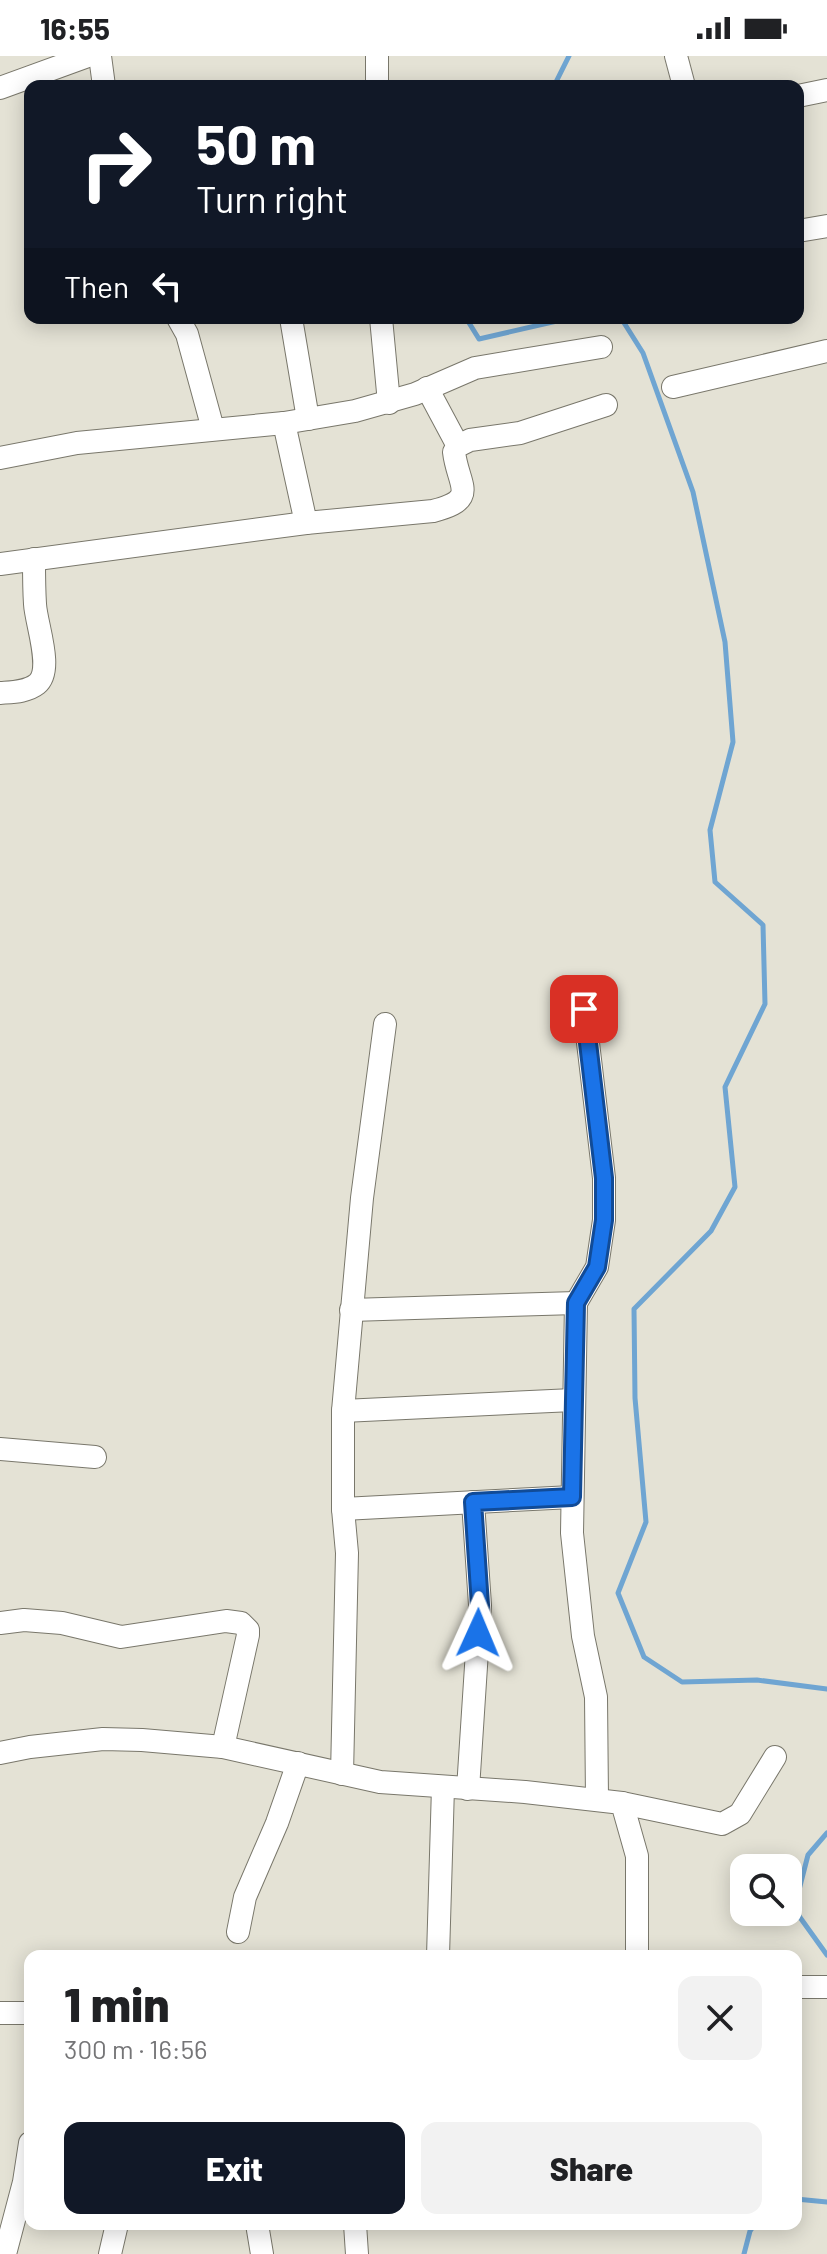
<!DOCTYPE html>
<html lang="en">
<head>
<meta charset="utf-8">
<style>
  body { margin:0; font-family:Barlow,sans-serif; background:#f2f2f2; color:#202124; height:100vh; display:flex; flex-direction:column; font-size:30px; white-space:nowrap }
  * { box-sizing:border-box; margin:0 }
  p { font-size:26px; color:#757577 }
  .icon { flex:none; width:44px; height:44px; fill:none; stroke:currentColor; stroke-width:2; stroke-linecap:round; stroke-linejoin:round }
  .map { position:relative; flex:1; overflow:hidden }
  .drawer { position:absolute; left:24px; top:1894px; width:778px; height:280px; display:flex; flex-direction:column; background:#fff; border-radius:16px; box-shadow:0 4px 20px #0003 }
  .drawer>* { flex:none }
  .top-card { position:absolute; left:24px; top:24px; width:780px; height:244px; border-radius:16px; box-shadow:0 4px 20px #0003; background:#111827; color:#fff; overflow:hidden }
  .fabs { position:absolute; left:730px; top:1798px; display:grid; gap:16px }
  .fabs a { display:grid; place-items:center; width:72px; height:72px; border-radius:16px; background:#fff; box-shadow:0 4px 20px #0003; font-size:40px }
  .pin { position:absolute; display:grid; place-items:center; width:68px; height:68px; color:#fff; margin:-34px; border-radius:16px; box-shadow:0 4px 12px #0006 }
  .me { position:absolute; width:88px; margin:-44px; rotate:1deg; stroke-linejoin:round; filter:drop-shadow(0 0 6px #0008) }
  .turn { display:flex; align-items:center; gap:28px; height:168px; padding:0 40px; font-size:36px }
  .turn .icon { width:104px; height:104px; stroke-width:2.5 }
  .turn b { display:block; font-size:56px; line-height:68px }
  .then { display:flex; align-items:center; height:76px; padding:0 40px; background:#0003; gap:16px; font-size:30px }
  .round { display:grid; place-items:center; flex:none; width:84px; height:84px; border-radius:16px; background:#f2f2f2 }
  .headline { display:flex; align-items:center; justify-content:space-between; height:136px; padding:0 40px }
  h1 { font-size:48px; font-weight:800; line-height:60px }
  .primary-button { display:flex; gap:16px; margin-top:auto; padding:16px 40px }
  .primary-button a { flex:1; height:92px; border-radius:16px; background:#111827; color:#fff; font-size:32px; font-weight:800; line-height:92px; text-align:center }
  .primary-button a+a { background:#f2f2f2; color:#202124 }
  .status { display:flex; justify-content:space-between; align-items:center; height:56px; padding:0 40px; background:#fff; direction:ltr }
  .status svg { height:22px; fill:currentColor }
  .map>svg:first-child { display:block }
</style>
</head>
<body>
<div class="status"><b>16:55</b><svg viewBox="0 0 49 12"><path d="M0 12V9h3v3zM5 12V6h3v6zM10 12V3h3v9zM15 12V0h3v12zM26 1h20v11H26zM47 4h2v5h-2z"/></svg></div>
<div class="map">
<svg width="827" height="2198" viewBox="0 0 827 2198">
  <rect width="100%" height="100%" fill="#e4e2d5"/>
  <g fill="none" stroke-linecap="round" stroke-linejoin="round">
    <g stroke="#6fa5d2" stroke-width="5">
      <path d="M554 30 569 0"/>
      <path d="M466 262 479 283 570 262"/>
      <path d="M621 262 643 297 693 436 725 586 733 686 710 774 715 826 763 869 765 948 725 1031 735 1131 711 1175 634 1253 635 1342 646 1466 618 1537 644 1601 682 1626 757 1624 827 1633"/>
      <path d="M827 1777 808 1799 794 1853 827 1899"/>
      <path d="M796 2143 827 2146"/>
      <path d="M744 2198 750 2175 755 2168"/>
    </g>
    <g stroke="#79776b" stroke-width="24">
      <g id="minor">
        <path d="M100 0 104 30"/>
        <path d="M377 0V30"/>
        <path d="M676 0 684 30"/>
        <path d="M0 32 88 0"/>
        <path d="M798 40 827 34"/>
        <path d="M798 175 827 170"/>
        <path d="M178 262 187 278 213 373"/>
        <path d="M291 262 308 363"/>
        <path d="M381 262 389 347"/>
        <path d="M673 331 827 295"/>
        <path d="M427 332 458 390"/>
        <path d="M284 367 306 467"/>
        <path d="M0 402 77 387 284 367 355 355 415 338 475 312 601 291"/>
        <path d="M0 508 306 467 433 455C480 443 458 430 454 396L458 390 470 384 520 377 606 349"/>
        <path d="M0 637C12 636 27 636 37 628 54 614 36 568 35 548 34 533 34 518 34 503"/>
        <path d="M584 953 604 1122V1164L597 1211 576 1247 572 1477 583 1580 596 1641 597 1743"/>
        <path d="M351 1254 576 1247"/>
        <path d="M343 1355 573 1344"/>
        <path d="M0 1393 95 1401"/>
        <path d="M343 1453 572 1441"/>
        <path d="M0 1567 24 1564 62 1567 121 1581 226 1565 241 1567 248 1574V1579L223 1691"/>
        <path d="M0 1697 30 1691 103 1683 142 1684 223 1691 380 1726 525 1736 622 1747 637 1800V1900"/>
        <path d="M342 1718 347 1497 343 1453V1355L362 1142 385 968"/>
        <path d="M468 1733 480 1549 473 1446"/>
        <path d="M622 1747 722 1768 740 1758 775 1701"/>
        <path d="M238 1876 245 1841 277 1767 298 1707"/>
        <path d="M438 1900 443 1731"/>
        <path d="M796 1931H827"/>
        <path d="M0 1957H30"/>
        <path d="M257 2168 262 2198"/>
        <path d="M355 2168 357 2198"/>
        <path d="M5 2198 24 2126 30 2087"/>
        <path d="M110 2198 117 2168"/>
      </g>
    </g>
    <use href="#minor" stroke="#fff" stroke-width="22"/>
  </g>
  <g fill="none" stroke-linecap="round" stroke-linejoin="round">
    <g stroke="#114b97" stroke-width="20">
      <path id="route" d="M478 1577 480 1549 473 1446 572 1441 576 1247 597 1211 604 1164V1122L584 953"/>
    </g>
    <use href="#route" stroke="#1a73e8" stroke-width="14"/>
  </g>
</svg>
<div class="fabs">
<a><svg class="icon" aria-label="search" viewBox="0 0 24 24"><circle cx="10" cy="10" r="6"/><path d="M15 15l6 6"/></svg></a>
</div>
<div class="pin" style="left:584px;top:953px;background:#d93025"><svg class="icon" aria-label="arrive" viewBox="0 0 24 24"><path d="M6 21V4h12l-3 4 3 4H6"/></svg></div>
<svg class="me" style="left:478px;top:1577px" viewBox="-20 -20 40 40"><path d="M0-17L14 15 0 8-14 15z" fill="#1a73e8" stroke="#fff" stroke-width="4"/></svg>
<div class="top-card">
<div class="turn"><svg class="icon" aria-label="right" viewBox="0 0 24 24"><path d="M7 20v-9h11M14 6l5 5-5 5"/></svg><div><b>50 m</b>Turn right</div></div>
<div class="then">Then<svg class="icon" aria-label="left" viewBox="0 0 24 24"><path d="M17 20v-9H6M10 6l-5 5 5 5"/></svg></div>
</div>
<section class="drawer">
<div class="headline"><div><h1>1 min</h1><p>300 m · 16:56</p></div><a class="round"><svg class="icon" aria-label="close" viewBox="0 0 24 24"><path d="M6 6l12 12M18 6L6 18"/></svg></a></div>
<div class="primary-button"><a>Exit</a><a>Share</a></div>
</section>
</div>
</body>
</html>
